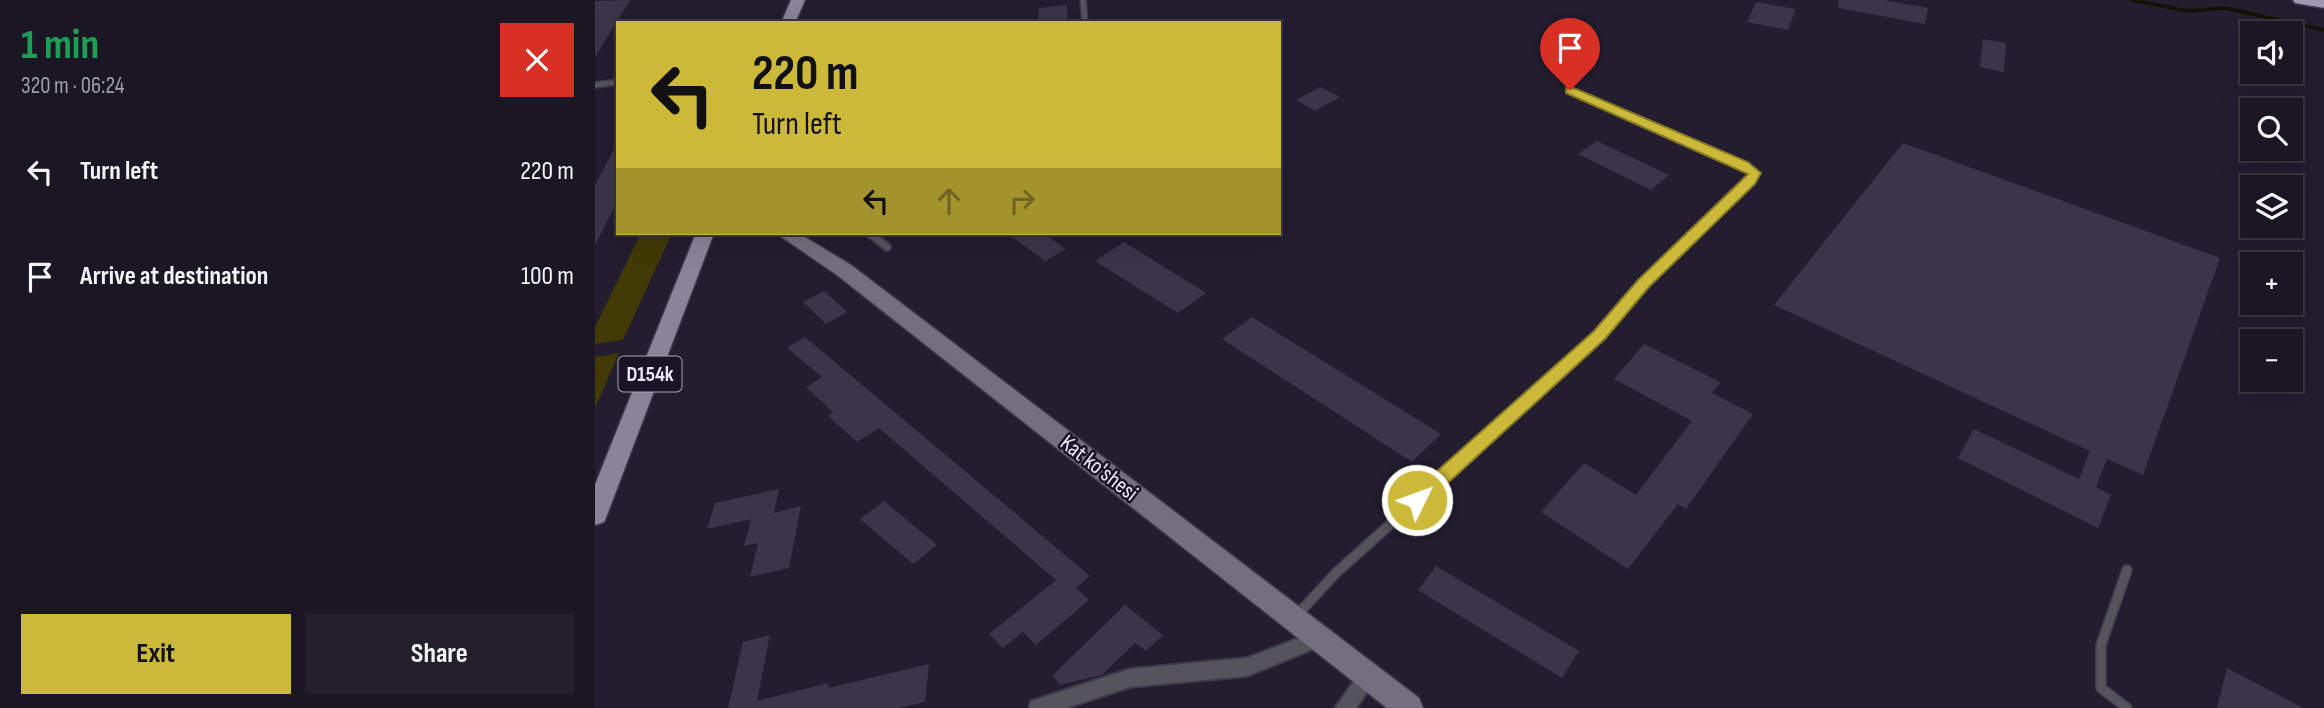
<!DOCTYPE html>
<html lang="en">
<head>
<meta charset="utf-8">
<style>
  body { margin:0; font-family:"Sofia Sans Condensed",sans-serif; background:#231f2b; color:#f1f3f6; height:100vh; display:flex; flex-direction:column; font-size:26px; white-space:nowrap }
  * { box-sizing:border-box; margin:0 }
  p { font-size:23px; color:#9f9fa6 }
  .icon { flex:none; width:38px; height:38px; fill:none; stroke:currentColor; stroke-width:2; stroke-linecap:round; stroke-linejoin:round }
  .map { position:relative; flex:1; overflow:hidden }
  .drawer { display:flex; flex-direction:column; background:#1a1623; width:595px }
  .drawer>* { flex:none }
  .top-card { position:absolute; left:21px; top:21px; width:665px; height:214px; border-radius:0px; box-shadow:0 7px 28px #0002,0 0 0 2px #383541; background:#ccb939; color:#111; overflow:hidden }
  .tools { position:absolute; left:1645px; top:21px; display:grid; gap:14px }
  .tools a { display:grid; place-items:center; width:63px; height:63px; border-radius:0px; background:#1a1623; box-shadow:0 7px 28px #0002,0 0 0 2px #383541; font-size:35px }
  .pin { position:absolute; display:grid; place-items:center; width:60px; height:60px; color:#fff; margin:-72px -30px; border-radius:50% 50% 50% 0; rotate:-45deg; box-shadow:0 0 7px #0007 }
  .pin .icon { rotate:45deg }
  .me { position:absolute; width:77px; margin:-38px; rotate:48deg; stroke-linejoin:round; filter:drop-shadow(0 0 5px #0008) }
  .turn { display:flex; align-items:center; gap:24px; height:147px; padding:0 21px; font-size:32px }
  .turn .icon { width:91px; height:91px; stroke-width:2.5 }
  .turn b { display:block; font-size:49px; line-height:60px }
  .lanes { display:flex; align-items:center; height:66px; padding:0 21px; background:#0003; justify-content:center; gap:35px; direction:ltr }
  .lanes .off { opacity:.35 }
  .round { display:grid; place-items:center; flex:none; width:74px; height:74px; border-radius:0px; background:#231f2b }
  .headline { display:flex; align-items:center; justify-content:space-between; height:119px; padding:0 21px }
  h1 { font-size:42px; font-weight:700; line-height:52px; color:#1e9e55 }
  .primary-button { display:flex; gap:14px; margin-top:auto; padding:14px 21px }
  .primary-button a { flex:1; height:80px; border-radius:0px; background:#ccb939; color:#111; font-size:28px; font-weight:700; line-height:80px; text-align:center }
  .primary-button a+a { background:#231f2b; color:#f1f3f6 }
  ul { padding:0; list-style:none }
  li { display:flex; align-items:center; gap:21px; height:105px; padding:0 21px }
  li div { flex:1 }
  li b { display:block; font-size:26px }
  li em { font-style:normal }
  main { display:flex; flex:1; min-height:0 }
  .map>svg:first-child { display:block }
</style>
</head>
<body>
<main>
<section class="drawer">
<div class="headline"><div><h1>1 min</h1><p>320 m · 06:24</p></div><a class="round" style="background:#d93025;color:#fff"><svg class="icon" aria-label="close" viewBox="0 0 24 24"><path d="M6 6l12 12M18 6L6 18"/></svg></a></div>
<ul>
<li><svg class="icon" aria-label="left" viewBox="0 0 24 24"><path d="M17 20v-9H6M10 6l-5 5 5 5"/></svg><div><b>Turn left</b></div><em>220 m</em></li>
<li><svg class="icon" aria-label="arrive" viewBox="0 0 24 24"><path d="M6 21V4h12l-3 4 3 4H6"/></svg><div><b>Arrive at destination</b></div><em>100 m</em></li>
</ul>
<div class="primary-button"><a>Exit</a><a>Share</a></div>
</section>
<div class="map">
<svg width="1729" height="708" viewBox="0 0 1729 708">
  <rect width="100%" height="100%" fill="#221d2f"/>
  <g fill="#413a06">
    <path d="M46 233H77L28 340 0 344V327Z"/>
    <path d="M24 353 0 408V357Z"/>
  </g>
  <g fill="none" stroke-linecap="round" stroke-linejoin="round">
    <path stroke="#141100" stroke-width="3.5" d="M1537 0 1593 11 1630 8 1729 30"/>
  </g>
  <g fill="#3b3549">
    <path d="M35 0 0 57V1Z"/>
    <path d="M1244 0H1288L1333 8 1330 24 1243 8Z"/>
    <path d="M1161 2 1201 9 1193 30 1152 22Z"/>
    <path d="M472 5V20L443 23 444 8Z"/>
    <path d="M1388 39 1411 43 1409 72 1385 67Z"/>
    <path d="M725 87 745 97 720 111 701 100Z"/>
    <path d="M1002 141 1074 175 1056 190 983 154Z"/>
    <path d="M23 142V200L0 245V185Z"/>
    <path d="M1308 143 1625 258 1548 475 1512 459 1501 487 1516 495 1503 528 1363 458 1379 429 1484 479 1495 451 1179 305Z"/>
    <path d="M412 233H448L471 249 450 261Z"/>
    <path d="M529 242 611 293 583 313 500 261Z"/>
    <path d="M229 291 252 312 231 324 208 302Z"/>
    <path d="M657 317 846 434 817 462 627 339Z"/>
    <path d="M210 337 495 576 481 588 494 600 441 645 428 632 408 648 394 634 461 580 284 428 262 442 233 416 238 412 211 387 227 377 192 348Z"/>
    <path d="M1049 344 1125 382 1117 393 1158 414 1091 509 1083 504 1033 569 946 512 989 463 1041 495 1097 421 1019 379Z"/>
    <path d="M184 489 179 513 206 506 194 568 155 577 163 543 149 546 156 519 112 529 120 503Z"/>
    <path d="M289 501 342 545 318 564 265 519Z"/>
    <path d="M841 566 984 651 967 678 823 590Z"/>
    <path d="M530 605 568 635 551 651 540 643 507 675 464 685 458 675Z"/>
    <path d="M175 635 162 701 234 683 233 688 334 664 330 702 304 708H133L148 642Z"/>
    <path d="M1632 668 1708 708H1622Z"/>
  </g>
  <g fill="none" stroke-linecap="round" stroke-linejoin="round">
    <g stroke="#3e394b" stroke-width="8">
      <g id="lane-far2">
        <path d="M488 0 490 23"/>
        <path d="M0 85 23 82"/>
        <path d="M975 91 1149 165 1160 173 1154 183"/>
      </g>
    </g>
    <g stroke="#3e394b" stroke-width="10">
      <g id="lane-far1">
        <path d="M274 233 292 247"/>
        <path d="M917 414 1005 335 1049 283 1156 181"/>
      </g>
    </g>
    <g stroke="#3e394b" stroke-width="12">
      <g id="lane">
        <path d="M1532 570 1506 645V688L1532 708"/>
        <path d="M703 614 741 573 919 413"/>
      </g>
    </g>
    <g stroke="#3e394b" stroke-width="4">
      <g id="street">
        <path d="M722 631 728 633 731 639 728 645 652 676 535 687 471 708H434L436 701 443 699 535 669 652 658Z"/>
        <path d="M774 667 781 670 783 676 761 708H740L767 670Z"/>
      </g>
    </g>
    <g stroke="#3e394b" stroke-width="3">
      <path id="secondary" d="M181 233H203L256 265 824 698 828 708H792L242 275Z"/>
    </g>
    <g stroke="#3e394b" stroke-width="3">
      <g id="primary">
        <path d="M196 0H210L200 23H186Z"/>
        <path d="M101 233H119L12 515 9 522 0 525V485Z"/>
      </g>
    </g>
    <g stroke="#3e394b" stroke-width="3">
      <path id="highway" d="M1698 0H1729V8L1700 3Z"/>
    </g>
    <use href="#lane-far2" stroke="#55535c" stroke-width="5"/>
    <use href="#lane-far1" stroke="#55535c" stroke-width="7"/>
    <use href="#lane" stroke="#55535c" stroke-width="9"/>
    <use href="#street" fill="#55535c" fill-rule="evenodd"/>
    <use href="#secondary" fill="#736f7e" fill-rule="evenodd"/>
    <use href="#primary" fill="#8a8498" fill-rule="evenodd"/>
    <use href="#highway" fill="#9f98b0" fill-rule="evenodd"/>
  </g>
  <path fill="#ccb939" stroke="#857825" stroke-width="2" d="M971 88H979L1153 162 1166 173 1160 184 1054 287 1010 339 829 505H816L813 500 816 494 999 331 1043 280 1153 174 971 93Z"/>
  <g text-anchor="middle" dominant-baseline="central" stroke-width="5" stroke-linejoin="round" paint-order="stroke">
    <rect fill="#191325" stroke="#aba7b6" stroke-width="2" x="23.5" y="356.5" width="63" height="35" rx="5"/>
    <g font-size="21" font-weight="bold" fill="#eae7f4">
      <text x="55" y="374">D154k</text>
    </g>
    <g font-size="23" fill="#eae7f4" stroke="#191325">
      <text transform="translate(504 468) rotate(38)">Kat ko'shesi</text>
    </g>
  </g>
</svg>
<div class="tools">
<a><svg class="icon" aria-label="sound" viewBox="0 0 24 24"><path d="M4 9h4l5-4v14l-5-4H4zM17 9q2 3 0 6"/></svg></a>
<a><svg class="icon" aria-label="search" viewBox="0 0 24 24"><circle cx="10" cy="10" r="6"/><path d="M15 15l6 6"/></svg></a>
<a><svg class="icon" aria-label="layers" viewBox="0 0 24 24"><path d="M12 4l9 5-9 5-9-5zM3 14l9 5 9-5"/></svg></a>
<a>+</a>
<a>−</a>
</div>
<div class="pin" style="left:975px;top:90px;background:#d93025"><svg class="icon" aria-label="arrive" viewBox="0 0 24 24"><path d="M6 21V4h12l-3 4 3 4H6"/></svg></div>
<svg class="me" style="left:822px;top:500px" viewBox="-20 -20 40 40"><circle r="17" fill="#ccb939" stroke="#fff" stroke-width="3"/><path d="M0-11L8 9 0 5-8 9z" fill="#fff"/></svg>
<div class="top-card">
<div class="turn"><svg class="icon" aria-label="left" viewBox="0 0 24 24"><path d="M17 20v-9H6M10 6l-5 5 5 5"/></svg><div><b>220 m</b>Turn left</div></div>
<div class="lanes"><svg class="icon" aria-label="left" viewBox="0 0 24 24"><path d="M17 20v-9H6M10 6l-5 5 5 5"/></svg><svg class="icon off" aria-label="ahead" viewBox="0 0 24 24"><path d="M12 20V5M6 11l6-6 6 6"/></svg><svg class="icon off" aria-label="right" viewBox="0 0 24 24"><path d="M7 20v-9h11M14 6l5 5-5 5"/></svg></div>
</div>
</div>
</main>
</body>
</html>
